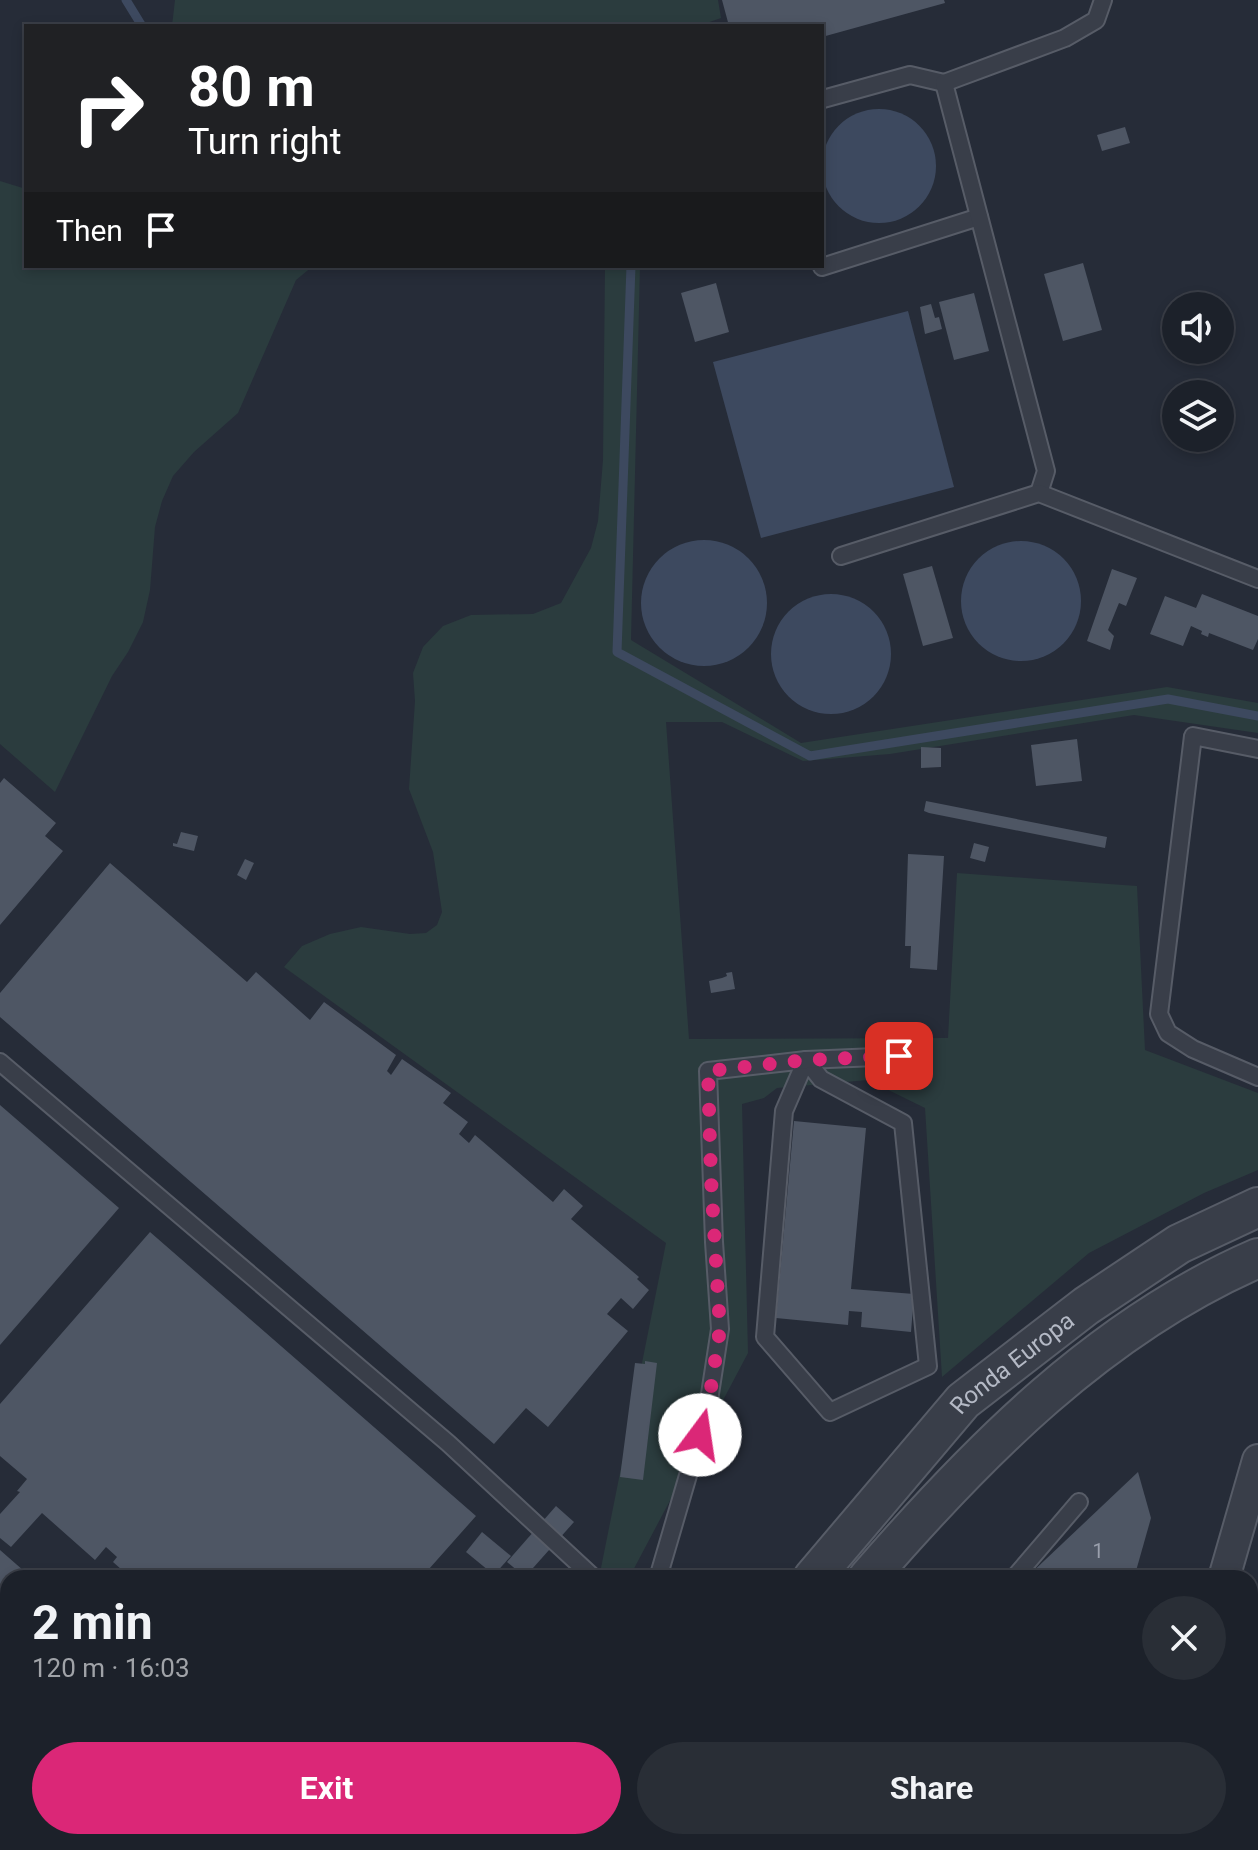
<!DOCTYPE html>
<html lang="en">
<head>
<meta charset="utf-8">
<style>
  body { margin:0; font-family:Roboto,sans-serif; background:#292e36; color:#f1f3f6; height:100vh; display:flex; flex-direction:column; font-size:30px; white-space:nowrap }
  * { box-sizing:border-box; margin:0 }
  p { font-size:26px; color:#a0a3a8 }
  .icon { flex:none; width:44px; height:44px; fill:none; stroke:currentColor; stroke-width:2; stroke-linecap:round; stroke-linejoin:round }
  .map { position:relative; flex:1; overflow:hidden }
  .panel { position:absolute; left:0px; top:1570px; width:1258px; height:280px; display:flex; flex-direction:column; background:#1c212a; border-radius:24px 24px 0 0; box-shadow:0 4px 12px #0003,0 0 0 2px #3a3e47 }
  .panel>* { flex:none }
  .banner { position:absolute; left:24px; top:24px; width:800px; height:244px; border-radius:0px; box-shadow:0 4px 12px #0003,0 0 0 2px #3a3e47; background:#202124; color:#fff; overflow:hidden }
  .controls { position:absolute; left:1162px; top:292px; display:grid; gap:16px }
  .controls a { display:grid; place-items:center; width:72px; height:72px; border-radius:50%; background:#1c212a; box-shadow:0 4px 12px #0003,0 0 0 2px #3a3e47; font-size:40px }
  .pin { position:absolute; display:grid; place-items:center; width:68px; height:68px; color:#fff; margin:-34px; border-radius:16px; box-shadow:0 4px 12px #0006 }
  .me { position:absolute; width:88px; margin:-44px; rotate:14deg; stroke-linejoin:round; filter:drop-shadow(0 0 6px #0008) }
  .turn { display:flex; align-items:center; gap:28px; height:168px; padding:0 32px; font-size:36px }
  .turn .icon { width:104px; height:104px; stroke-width:2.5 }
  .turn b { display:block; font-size:56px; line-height:68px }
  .then { display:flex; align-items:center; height:76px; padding:0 32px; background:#0003; gap:16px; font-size:30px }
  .round { display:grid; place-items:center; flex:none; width:84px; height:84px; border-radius:42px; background:#292e36 }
  .summary { display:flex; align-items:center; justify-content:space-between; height:136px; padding:0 32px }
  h1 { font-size:48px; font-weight:700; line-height:60px }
  .action { display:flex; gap:16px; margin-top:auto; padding:16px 32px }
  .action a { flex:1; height:92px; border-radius:48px; background:#db2777; color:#fff; font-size:32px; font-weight:700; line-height:92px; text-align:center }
  .action a+a { background:#292e36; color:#f1f3f6 }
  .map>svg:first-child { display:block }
</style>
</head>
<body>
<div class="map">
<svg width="1258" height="1850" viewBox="0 0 1258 1850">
  <rect width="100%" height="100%" fill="#262c38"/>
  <g fill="#2b3c3e">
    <path d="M175 0H718L721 18 698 26H172Z"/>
    <path d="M0 181 26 189V266H313L296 280 238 413 194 452 173 476 162 501 155 527 150 590 143 622 128 652 112 676 55 792 0 744Z"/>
    <path d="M605 266H640L631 640 801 743 1167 687 1258 703V733L1134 715 890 754 803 761 722 722H666L689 1039 948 1038 957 873 1137 886 1145 1050 1258 1093V1170L1204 1193 1089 1253 942 1377 925 1108 868 1080 777 1088 764 1098 742 1104 748 1353 629 1578H599L666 1243 284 967 302 946 330 934 361 927 410 934 426 933 437 925 442 912 433 852 409 789 415 701 413 673 423 647 443 626 471 615 533 614 561 603 591 548 598 521 603 460Z"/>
  </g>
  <g fill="#3d495f">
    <circle cx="879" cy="166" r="57"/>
    <path d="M908 311 954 487 761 538 713 362Z"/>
    <circle cx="704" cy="603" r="63"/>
    <circle cx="1021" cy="601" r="60"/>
    <circle cx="831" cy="654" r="60"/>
  </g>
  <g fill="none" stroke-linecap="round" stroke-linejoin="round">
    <g stroke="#3d495f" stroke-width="9">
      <path d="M126 0 142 26"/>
      <path d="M631 266 617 652 810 756 1168 699 1258 716"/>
    </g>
  </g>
  <g fill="#4e5664">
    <path d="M722 0H944L945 3 822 37V26H729Z"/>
    <path d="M1125 127 1130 143 1102 151 1097 135Z"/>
    <path d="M1083 263 1102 330 1063 341 1044 274Z"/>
    <path d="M716 283 729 332 695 342 681 293Z"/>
    <path d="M974 293 989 351 954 360 939 302Z"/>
    <path d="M931 304 935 318 939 317 942 329 925 334 920 307Z"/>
    <path d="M932 566 953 638 923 646 903 574Z"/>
    <path d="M1112 569 1137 578 1126 606 1119 603 1108 630 1114 636 1110 650 1087 641Z"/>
    <path d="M1202 594 1258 616V639L1253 650 1209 633 1208 637 1201 634 1202 631 1191 626 1183 646 1150 634 1165 596 1196 608Z"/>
    <path d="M1077 739 1082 781 1036 786 1031 745Z"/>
    <path d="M921 747 941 748V767L921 768Z"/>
    <path d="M4 778 56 823 45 836 63 851 0 925V783Z"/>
    <path d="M926 801 1107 837 1105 848 929 813 924 811Z"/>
    <path d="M181 832 198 836 194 851 173 846V843L177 844Z"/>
    <path d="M974 843 989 847 985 862 970 858Z"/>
    <path d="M908 854 944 856 937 970 910 968 911 946H905Z"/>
    <path d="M245 859 254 863 246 880 237 875Z"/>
    <path d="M110 863 247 982 256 972 310 1020 324 1002 396 1055 387 1071 391 1075 402 1059 451 1093 443 1103 468 1122 459 1134 469 1143 475 1135 553 1202 564 1189 583 1206 571 1219 639 1277 637 1279 649 1290 633 1309 621 1298 607 1314 628 1331 548 1427 526 1408 494 1444 0 1017V993Z"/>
    <path d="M732 972 735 989 711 993 709 981 722 978 727 976 726 973Z"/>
    <path d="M0 1105 119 1208 0 1345Z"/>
    <path d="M794 1121 866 1128 851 1289 914 1294 911 1332 861 1327 862 1312 849 1311 848 1325 776 1318Z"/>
    <path d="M150 1232 476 1516 421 1578H131L113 1562 117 1557 106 1547 95 1560 42 1513 11 1547 0 1538V1514L20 1492 17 1491 27 1479 0 1456V1404Z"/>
    <path d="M645 1361 657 1363 643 1480 620 1477 635 1363 645 1364Z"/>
    <path d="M1138 1472 1151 1518 1134 1578H1026Z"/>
    <path d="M556 1506 574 1522 525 1577 507 1562Z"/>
    <path d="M482 1532 511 1556 494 1575 466 1552Z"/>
    <path d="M0 1550 32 1578H8V1660L0 1670Z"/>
    <path d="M0 1710 8 1717 6 1776 0 1771Z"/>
    <path d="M1258 1738V1808L1250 1806V1761Z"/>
  </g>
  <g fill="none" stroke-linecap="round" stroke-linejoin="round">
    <g stroke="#575c67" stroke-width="20">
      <g id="service">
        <path d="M823 99 910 75 944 83"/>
        <path d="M822 267 979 217"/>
        <path d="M1039 493 1046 471 944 83 1065 38 1096 20 1103 0"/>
        <path d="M841 556 1039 493 1258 579"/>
        <path d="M1258 749 1193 736 1159 1014 1168 1033 1193 1049 1258 1077"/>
        <path d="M806 1060 821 1079 903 1123 928 1366 830 1412 765 1337 784 1111Z"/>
        <path d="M0 1062 448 1443 594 1578"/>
        <path d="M658 1578 708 1407 720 1329 714 1242 708 1071 806 1060 899 1056"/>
        <path d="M1014 1578 1079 1502"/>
        <path d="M1033 1842V1843"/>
      </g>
    </g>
    <g stroke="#575c67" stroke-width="34">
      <g id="minor">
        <path d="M1224 1578 1258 1460"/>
        <path d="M944 1842 950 1850"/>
        <path d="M543 1850 549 1842"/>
        <path d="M1141 1850 1146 1842"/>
      </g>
    </g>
    <g stroke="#575c67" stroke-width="42">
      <g id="tertiary">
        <path id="s1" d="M813 1578 963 1401 1086 1306 1179 1244 1258 1207"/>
        <path d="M868 1578C978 1451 1101 1326 1258 1258"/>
        <path d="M606 1850 612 1842"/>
        <path d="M657 1850 663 1842"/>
      </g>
    </g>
    <use href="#service" stroke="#393e49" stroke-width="16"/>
    <use href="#minor" stroke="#393e49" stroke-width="30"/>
    <use href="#tertiary" stroke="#393e49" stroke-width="38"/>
  </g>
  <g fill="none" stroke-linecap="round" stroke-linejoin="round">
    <path stroke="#db2777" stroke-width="14" stroke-dasharray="0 25.2" d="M700 1435 708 1407 720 1329 711 1179 708 1071 806 1060 899 1056"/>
  </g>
  <g text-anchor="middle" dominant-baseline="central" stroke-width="8" stroke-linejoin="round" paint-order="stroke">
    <g font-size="20" fill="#9aa0ad">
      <text x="1098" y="1551">1</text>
    </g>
    <g font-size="24" fill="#b4b9c5" stroke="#1e232e">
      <text stroke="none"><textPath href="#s1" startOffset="294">Ronda Europa</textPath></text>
    </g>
  </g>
</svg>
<div class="controls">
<a><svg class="icon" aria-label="sound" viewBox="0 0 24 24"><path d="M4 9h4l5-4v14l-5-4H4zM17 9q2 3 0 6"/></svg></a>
<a><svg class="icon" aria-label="layers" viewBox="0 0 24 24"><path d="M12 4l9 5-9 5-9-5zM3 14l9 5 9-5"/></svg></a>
</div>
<div class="pin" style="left:899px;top:1056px;background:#d93025"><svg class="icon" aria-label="arrive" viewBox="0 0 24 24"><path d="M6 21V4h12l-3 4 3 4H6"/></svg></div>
<svg class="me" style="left:700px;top:1435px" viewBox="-20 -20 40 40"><circle r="19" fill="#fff"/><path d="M0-13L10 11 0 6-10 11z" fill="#db2777"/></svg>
<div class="banner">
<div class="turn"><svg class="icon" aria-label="right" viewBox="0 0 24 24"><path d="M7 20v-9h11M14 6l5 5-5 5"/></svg><div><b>80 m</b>Turn right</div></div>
<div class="then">Then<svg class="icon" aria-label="arrive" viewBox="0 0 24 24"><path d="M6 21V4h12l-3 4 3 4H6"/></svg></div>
</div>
<section class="panel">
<div class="summary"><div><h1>2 min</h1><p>120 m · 16:03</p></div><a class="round"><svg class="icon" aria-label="close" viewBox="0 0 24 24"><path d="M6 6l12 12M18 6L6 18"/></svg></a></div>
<div class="action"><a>Exit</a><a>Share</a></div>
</section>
</div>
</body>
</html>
